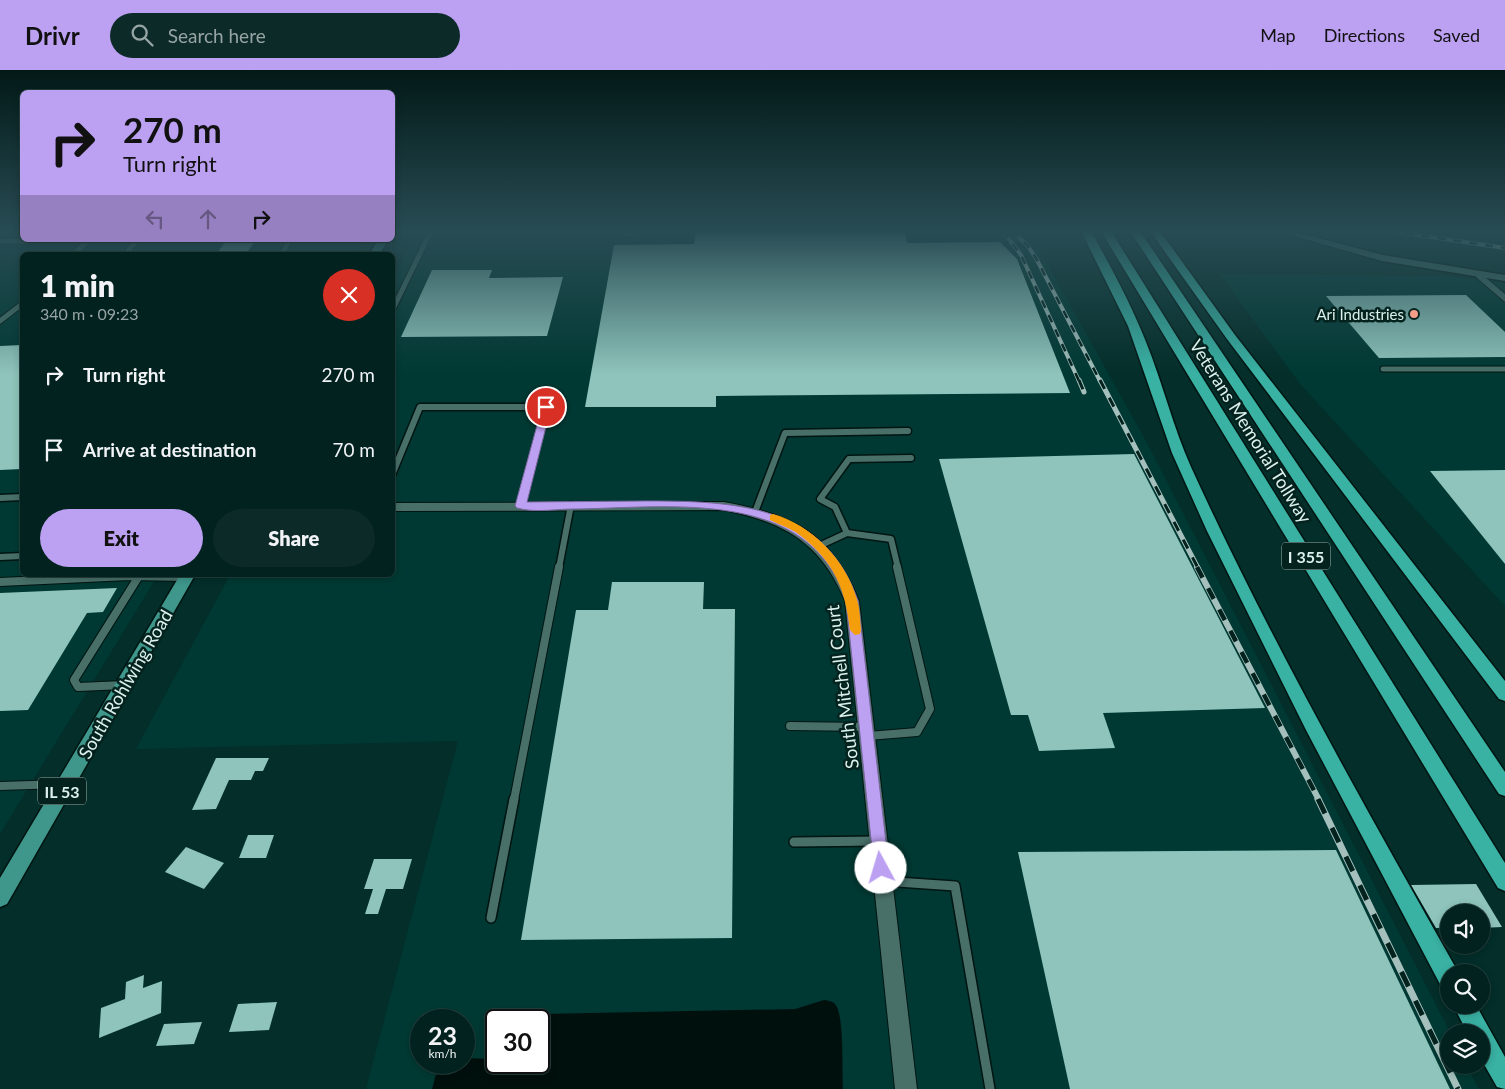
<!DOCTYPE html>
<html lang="en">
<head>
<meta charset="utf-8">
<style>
  body { margin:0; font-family:Lato,sans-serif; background:#0c2a28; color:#f1f3f6; height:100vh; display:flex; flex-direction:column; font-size:19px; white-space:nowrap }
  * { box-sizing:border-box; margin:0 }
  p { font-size:16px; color:#96a4a4 }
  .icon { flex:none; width:28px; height:28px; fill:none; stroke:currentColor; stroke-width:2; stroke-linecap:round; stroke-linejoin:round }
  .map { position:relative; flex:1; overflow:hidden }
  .details { position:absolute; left:20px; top:182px; width:375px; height:325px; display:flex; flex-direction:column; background:#02221f; border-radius:8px; box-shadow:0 2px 8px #0003,0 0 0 1px #233f3d }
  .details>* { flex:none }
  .banner { position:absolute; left:20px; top:20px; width:375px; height:152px; border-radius:8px; box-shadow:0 2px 8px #0003,0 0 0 1px #233f3d; background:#bca0f2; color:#111; overflow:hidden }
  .tools { position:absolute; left:1440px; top:834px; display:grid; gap:10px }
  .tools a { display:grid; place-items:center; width:50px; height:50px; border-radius:50%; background:#02221f; box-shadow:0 2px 8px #0003,0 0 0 1px #233f3d; font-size:25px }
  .speed { position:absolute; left:410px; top:939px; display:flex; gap:10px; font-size:25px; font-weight:700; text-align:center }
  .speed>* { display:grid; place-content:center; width:65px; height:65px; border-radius:50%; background:#02221f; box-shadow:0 2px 8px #0003,0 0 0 1px #233f3d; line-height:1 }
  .speed small { font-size:12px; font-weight:400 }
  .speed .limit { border:2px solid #111; border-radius:8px; background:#fff; color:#111 }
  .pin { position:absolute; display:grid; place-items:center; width:42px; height:42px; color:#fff; margin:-21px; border:2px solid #fff; border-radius:50%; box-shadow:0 1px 5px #0007 }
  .me { position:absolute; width:55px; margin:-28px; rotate:354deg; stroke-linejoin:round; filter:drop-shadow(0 0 4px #0008) }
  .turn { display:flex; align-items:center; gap:18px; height:105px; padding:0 20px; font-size:22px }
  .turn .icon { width:65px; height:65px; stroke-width:2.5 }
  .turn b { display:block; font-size:35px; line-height:42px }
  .lanes { display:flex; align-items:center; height:48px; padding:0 20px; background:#0003; justify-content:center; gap:25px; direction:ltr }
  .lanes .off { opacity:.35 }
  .round { display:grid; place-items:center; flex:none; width:52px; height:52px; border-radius:26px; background:#0c2a28 }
  .summary { display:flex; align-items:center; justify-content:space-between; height:85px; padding:0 20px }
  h1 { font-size:30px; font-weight:800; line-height:38px }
  .button { display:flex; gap:10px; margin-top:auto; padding:10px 20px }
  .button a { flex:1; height:58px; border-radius:30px; background:#bca0f2; color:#111; font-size:20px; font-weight:800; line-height:58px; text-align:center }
  .button a+a { background:#0c2a28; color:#f1f3f6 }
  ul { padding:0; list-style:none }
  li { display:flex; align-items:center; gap:15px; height:75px; padding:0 20px }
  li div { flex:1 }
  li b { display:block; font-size:19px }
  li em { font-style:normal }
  header { display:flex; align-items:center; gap:30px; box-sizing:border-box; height:70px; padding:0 25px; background:#bca0f2; color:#111 }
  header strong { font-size:24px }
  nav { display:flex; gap:28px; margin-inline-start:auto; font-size:18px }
  .search { width:350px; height:45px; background:#0c2a28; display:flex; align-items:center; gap:12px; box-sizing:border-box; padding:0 18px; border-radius:28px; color:#96a4a4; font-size:19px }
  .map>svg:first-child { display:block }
</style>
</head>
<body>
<header>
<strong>Drivr</strong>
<div class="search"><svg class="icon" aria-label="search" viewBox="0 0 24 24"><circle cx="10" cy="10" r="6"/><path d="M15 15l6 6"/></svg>Search here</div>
<nav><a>Map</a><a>Directions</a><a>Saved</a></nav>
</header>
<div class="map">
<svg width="1505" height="1019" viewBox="0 0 1505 1019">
  <rect width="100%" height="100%" fill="#032e29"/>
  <g fill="#003933" fill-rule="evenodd">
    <path d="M0 161H22V170H363L354 185H22V505H158L0 764Z"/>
    <path d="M418 161H1029L1147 373 1450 962 1449 995H1466L1479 1019H366L458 671 136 679 230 505H392L393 207ZM421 950H464V992H421ZM496 950H539V992H496Z"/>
    <path d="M1220 204 1448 206 1505 213V536L1300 314Z"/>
  </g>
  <path fill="#00100d" d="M824 930C830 931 834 931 837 937 844 953 842 999 843 1019H432L439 993 464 992V988L496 989V992H539V950H532L541 944 795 939Z"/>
  <g fill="#8ec4bb">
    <path d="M696 161H905L907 173 1000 172 1017 189 1070 323 716 326V337H585L614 175 694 174Z"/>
    <path d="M227 170H256L245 185 217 183Z"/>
    <path d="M432 200H492L489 208 563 207 547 266 401 267Z"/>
    <path d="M1466 225 1505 262V287L1379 288 1326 226Z"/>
    <path d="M22 275V399L0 400V276Z"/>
    <path d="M1134 384 1265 638 1103 643 1115 678 1039 681 1028 645H1011L939 389Z"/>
    <path d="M1505 400V494L1430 401Z"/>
    <path d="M612 512H704L703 539H735L732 868 521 870 576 540H608Z"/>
    <path d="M117 518 103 542 87 543 28 640 0 641V523Z"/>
    <path d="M216 688H269L263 701H255L251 710H229L216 739 192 740Z"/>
    <path d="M248 765H274L266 788H239Z"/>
    <path d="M186 777 224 793 204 819 165 802Z"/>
    <path d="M1336 780 1450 1019H1070L1018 782Z"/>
    <path d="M374 789H412L403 819H386L378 844H365L373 819H364Z"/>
    <path d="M1476 814 1502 857 1481 858V842H1449V858H1436L1411 815Z"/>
    <path d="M144 905 143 918 162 911 161 943 99 968 101 938 125 929 126 912Z"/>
    <path d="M277 932 269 960 229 962 238 934Z"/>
    <path d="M202 952 194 974 156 976 164 954Z"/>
  </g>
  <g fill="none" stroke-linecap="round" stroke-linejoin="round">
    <g stroke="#001512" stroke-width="7">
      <g id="lane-far3">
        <path d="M625 164 641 161"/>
        <path d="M0 171H87"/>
        <path d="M74 185 88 170"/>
        <path d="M125 185 137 170"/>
        <path d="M281 185 290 170"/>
        <path d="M392 241 431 161"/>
        <path d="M0 251 22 234"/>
        <path d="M1383 299H1505"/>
      </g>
    </g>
    <g stroke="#001512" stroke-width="9">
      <g id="lane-far2">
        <path d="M392 405 420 337H546L521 436"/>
        <path d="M0 428 22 427"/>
        <path d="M755 442 785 363 908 361"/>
        <path d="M847 463 891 469 898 498"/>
        <path d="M819 476 847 463 835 437 820 429 849 389 911 388"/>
        <path d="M0 487 22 486"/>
        <path d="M559 498 571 435"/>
      </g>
    </g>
    <g stroke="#001512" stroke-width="10">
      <g id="lane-far1">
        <path d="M0 512 129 506 187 507"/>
        <path d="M124 615 78 617 74 610 139 506"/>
        <path d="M790 656 866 657"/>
        <path d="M868 666 917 662 930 639 897 497"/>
        <path d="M0 716 63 714"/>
        <path d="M514 730 559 497"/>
      </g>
    </g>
    <g stroke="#001512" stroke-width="12">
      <g id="lane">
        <path d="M794 772 878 771"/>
        <path d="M883 811 955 816 990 1019"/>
        <path d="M491 848 514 729"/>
      </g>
    </g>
    <g stroke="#001512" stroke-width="2">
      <g id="street">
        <path d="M1479 202 1505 224V232L1476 207V203Z"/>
        <path d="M724 432C794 445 831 463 859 531L917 1019H895L845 531C821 473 784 452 724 440L392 441V433Z"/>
      </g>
    </g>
    <g stroke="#001512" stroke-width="3">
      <path id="secondary" d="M1276 161H1292L1383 185 1505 205V211L1382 191Z"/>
    </g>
    <g stroke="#001512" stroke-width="3">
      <g id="primary">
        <path d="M378 170H388L379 185H369Z"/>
        <path d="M180 505H195L7 834 0 837V808Z"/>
      </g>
    </g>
    <g stroke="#001512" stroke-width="3">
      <g id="highway">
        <path d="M1081 161H1091C1111 197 1131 234 1146 272 1163 314 1173 357 1191 397 1270 570 1364 735 1457 900V902H1449V919L1441 916 1306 660 1207 461 1172 383 1128 256Z"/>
        <path d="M1101 161H1111L1505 793V821L1498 818Z"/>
        <path d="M1130 161H1140L1505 702V726L1499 724Z"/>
        <path d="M1150 161H1160L1235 265 1505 611V631L1499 629 1227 269Z"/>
        <path d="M1453 935H1476L1505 987V1019L1497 1017 1481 989V962H1467Z"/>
      </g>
    </g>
    <use href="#lane-far3" stroke="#487069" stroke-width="5"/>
    <use href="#lane-far2" stroke="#487069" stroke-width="6"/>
    <use href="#lane-far1" stroke="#487069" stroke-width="8"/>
    <use href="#lane" stroke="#487069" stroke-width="9"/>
    <use href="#street" fill="#487069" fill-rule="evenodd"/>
    <use href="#secondary" fill="#487069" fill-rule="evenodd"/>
    <use href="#primary" fill="#3f978c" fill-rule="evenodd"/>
    <use href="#highway" fill="#39b1a3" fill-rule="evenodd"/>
    <g stroke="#a5c0bc" stroke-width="4">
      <g id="rail-far3">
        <path d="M1003 161 1021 185 1079 311"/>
        <path d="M1012 161 1028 176 1037 190 1100 311"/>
        <path d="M1390 161 1505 178"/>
      </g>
    </g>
    <g stroke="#a5c0bc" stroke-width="5">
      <g id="rail-far2">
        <path d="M1079 310 1084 322"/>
        <path d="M1100 310 1198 498"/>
      </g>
    </g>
    <g stroke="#a5c0bc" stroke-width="6">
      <path id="rail-far1" d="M1197 497 1319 730"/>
    </g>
    <g stroke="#a5c0bc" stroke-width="7">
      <path id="rail" d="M1318 729 1458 1019"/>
    </g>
    <use href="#rail-far3" stroke="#04231f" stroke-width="2.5" stroke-dasharray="8" stroke-linecap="butt"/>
    <use href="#rail-far2" stroke="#04231f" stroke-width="3" stroke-dasharray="10" stroke-linecap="butt"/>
    <use href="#rail-far1" stroke="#04231f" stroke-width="4.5" stroke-dasharray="12" stroke-linecap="butt"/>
    <use href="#rail" stroke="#04231f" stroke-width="5" stroke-dasharray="16" stroke-linecap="butt"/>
  </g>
  <linearGradient id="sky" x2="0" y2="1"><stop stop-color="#021917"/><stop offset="0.53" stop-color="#284c54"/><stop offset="1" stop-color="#284c54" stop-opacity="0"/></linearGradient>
  <rect width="1505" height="304" fill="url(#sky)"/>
  <path fill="#bca0f2" stroke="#7a689d" d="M546 334 551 337 527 432C566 432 606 431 645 431 732 431 825 433 858 531L889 798 887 803 881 805 876 803 874 798 846 531C809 416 668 438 574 439 556 439 534 443 517 438L515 436 542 337Z"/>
  <path fill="#f59e0b" d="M773 444C812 455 847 491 857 530 860 539 860 550 861 560L860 564 855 565 850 560C845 519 835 493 801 466 793 459 780 455 770 450V445Z"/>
  <circle fill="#f49e8a" stroke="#04231f" stroke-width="2" cx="1414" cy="244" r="5"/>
  <g text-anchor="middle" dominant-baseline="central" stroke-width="5" stroke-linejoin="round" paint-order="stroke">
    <g font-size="15" fill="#dcf1ed" stroke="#04231f" text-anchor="end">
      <text x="1404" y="244">Ari Industries</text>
    </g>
    <g fill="#04231f" stroke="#9bb3af" stroke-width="1">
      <rect x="1282" y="472.5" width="48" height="27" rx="4"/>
      <rect x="38" y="707.5" width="48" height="27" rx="4"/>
    </g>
    <g font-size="16" font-weight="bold" fill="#dcf1ed">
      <text x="1306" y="486">I 355</text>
      <text x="62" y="721">IL 53</text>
    </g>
    <g font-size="18" fill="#dcf1ed" stroke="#04231f">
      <text transform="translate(1251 361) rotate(58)">Veterans Memorial Tollway</text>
      <text transform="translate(125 614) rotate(-60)">South Rohlwing Road</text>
      <text transform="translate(842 617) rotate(-97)">South Mitchell Court</text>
    </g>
  </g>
</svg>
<div class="tools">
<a><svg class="icon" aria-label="sound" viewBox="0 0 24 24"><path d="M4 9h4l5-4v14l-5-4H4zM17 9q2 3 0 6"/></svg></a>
<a><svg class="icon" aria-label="search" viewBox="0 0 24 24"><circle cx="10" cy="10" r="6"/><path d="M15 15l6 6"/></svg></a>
<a><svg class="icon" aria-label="layers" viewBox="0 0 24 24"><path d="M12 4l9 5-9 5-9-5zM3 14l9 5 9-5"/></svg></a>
</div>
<div class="speed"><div>23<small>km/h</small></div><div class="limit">30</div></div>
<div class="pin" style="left:546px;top:337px;background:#d93025"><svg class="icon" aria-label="arrive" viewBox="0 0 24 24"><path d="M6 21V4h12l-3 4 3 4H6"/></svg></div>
<svg class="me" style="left:881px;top:798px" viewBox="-20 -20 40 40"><circle r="19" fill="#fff"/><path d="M0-13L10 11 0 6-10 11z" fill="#bca0f2"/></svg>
<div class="banner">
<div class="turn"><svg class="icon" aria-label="right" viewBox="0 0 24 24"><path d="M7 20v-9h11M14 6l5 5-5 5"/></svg><div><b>270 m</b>Turn right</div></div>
<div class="lanes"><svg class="icon off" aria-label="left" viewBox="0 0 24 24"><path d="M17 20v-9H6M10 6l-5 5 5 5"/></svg><svg class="icon off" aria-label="ahead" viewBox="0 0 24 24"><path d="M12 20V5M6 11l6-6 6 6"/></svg><svg class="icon" aria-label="right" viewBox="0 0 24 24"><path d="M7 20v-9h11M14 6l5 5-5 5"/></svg></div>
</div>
<section class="details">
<div class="summary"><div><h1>1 min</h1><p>340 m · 09:23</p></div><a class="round" style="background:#d93025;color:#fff"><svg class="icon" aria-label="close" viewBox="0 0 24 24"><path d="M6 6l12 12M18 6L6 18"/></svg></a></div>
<ul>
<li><svg class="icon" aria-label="right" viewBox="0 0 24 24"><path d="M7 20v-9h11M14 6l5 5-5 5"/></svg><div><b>Turn right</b></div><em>270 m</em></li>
<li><svg class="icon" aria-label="arrive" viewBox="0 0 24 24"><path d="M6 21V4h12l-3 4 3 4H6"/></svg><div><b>Arrive at destination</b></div><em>70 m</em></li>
</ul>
<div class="button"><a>Exit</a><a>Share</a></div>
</section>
</div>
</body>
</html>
